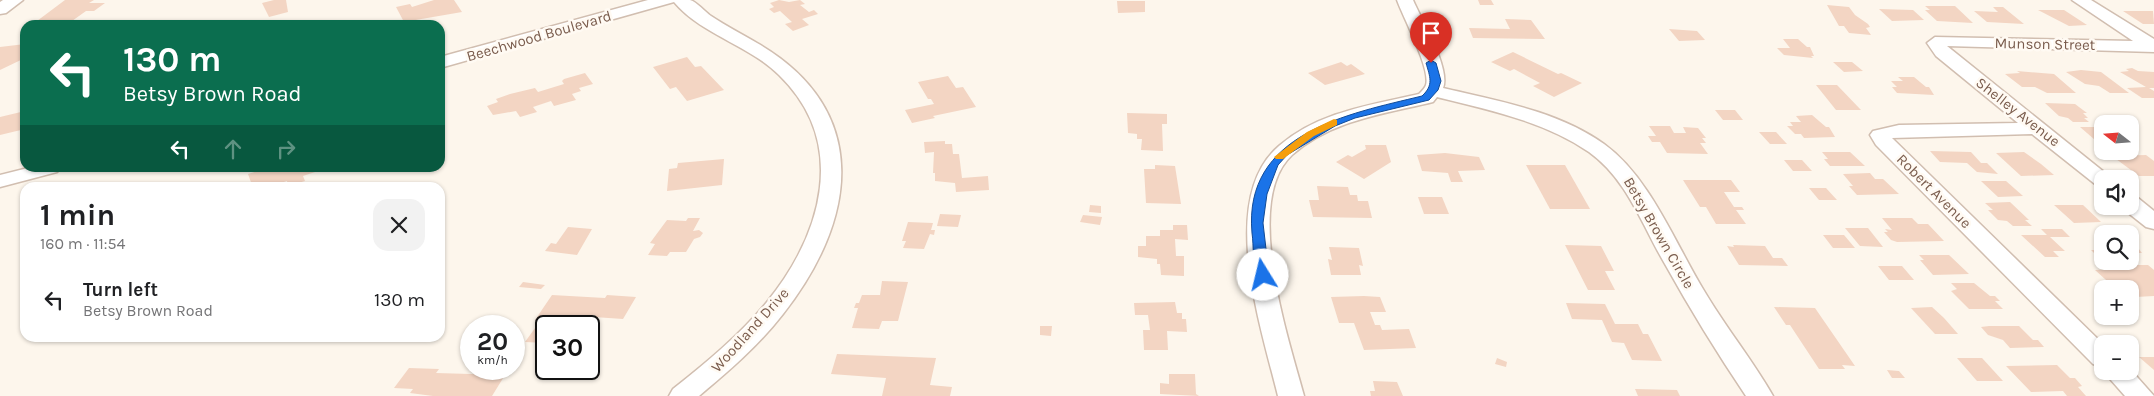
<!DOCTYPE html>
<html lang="en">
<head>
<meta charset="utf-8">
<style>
  body { margin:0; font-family:Karla,sans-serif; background:#f2f2f2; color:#202124; height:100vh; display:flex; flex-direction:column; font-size:19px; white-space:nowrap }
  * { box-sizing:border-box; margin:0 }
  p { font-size:16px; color:#757577 }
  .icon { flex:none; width:28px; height:28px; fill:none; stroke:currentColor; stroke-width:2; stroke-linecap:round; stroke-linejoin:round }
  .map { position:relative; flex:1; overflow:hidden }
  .sheet { position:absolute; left:20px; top:182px; width:425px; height:160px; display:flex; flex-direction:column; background:#fff; border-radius:15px; box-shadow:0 1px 4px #0004 }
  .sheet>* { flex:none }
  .banner { position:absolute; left:20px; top:20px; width:425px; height:152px; border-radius:15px; box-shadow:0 1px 4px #0004; background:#0b6e4f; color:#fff; overflow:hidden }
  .needle { width:32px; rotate:287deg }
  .tools { position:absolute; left:2094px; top:115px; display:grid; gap:10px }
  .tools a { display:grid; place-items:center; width:45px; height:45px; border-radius:10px; background:#fff; box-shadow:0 1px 4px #0004; font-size:25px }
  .speed { position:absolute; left:460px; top:315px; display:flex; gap:10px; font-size:25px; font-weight:700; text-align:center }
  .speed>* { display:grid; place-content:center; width:65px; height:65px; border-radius:50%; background:#fff; box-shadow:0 1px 4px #0004; line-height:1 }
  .speed small { font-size:12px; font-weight:400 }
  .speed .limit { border:2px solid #111; border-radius:8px; background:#fff; color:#111 }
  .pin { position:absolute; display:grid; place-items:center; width:42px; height:42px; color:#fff; margin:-51px -21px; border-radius:50% 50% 50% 0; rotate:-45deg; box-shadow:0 0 5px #0007 }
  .pin .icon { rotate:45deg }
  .me { position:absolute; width:55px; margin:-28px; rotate:351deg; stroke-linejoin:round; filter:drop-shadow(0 0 4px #0008) }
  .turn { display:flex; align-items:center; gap:18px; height:105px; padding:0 20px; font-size:22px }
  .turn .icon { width:65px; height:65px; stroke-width:2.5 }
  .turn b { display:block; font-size:35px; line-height:42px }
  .lanes { display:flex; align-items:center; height:48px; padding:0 20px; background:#0003; justify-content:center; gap:25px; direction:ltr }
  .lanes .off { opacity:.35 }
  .round { display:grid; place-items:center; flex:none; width:52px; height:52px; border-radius:15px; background:#f2f2f2 }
  .summary { display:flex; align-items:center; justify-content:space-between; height:85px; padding:0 20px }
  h1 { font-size:30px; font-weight:700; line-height:38px }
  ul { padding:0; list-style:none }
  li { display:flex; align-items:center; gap:15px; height:65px; padding:0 20px }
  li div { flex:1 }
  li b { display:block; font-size:19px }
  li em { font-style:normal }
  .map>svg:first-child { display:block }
</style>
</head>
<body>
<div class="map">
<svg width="2154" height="396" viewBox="0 0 2154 396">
  <rect width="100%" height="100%" fill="#fdf6ec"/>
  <g fill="#f3d5c3">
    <path d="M65 0H94L89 3H105L94 11H86L72 21H37Z"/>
    <path d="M274 0H286L288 12 269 17 262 3Z"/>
    <path d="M434 0H454L462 12 404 22 396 7 410 4 412 7Z"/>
    <path d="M779 0 789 2 800 0 805 4 800 5 809 12 814 10 818 14 802 19 809 25 793 31 785 24 792 22 780 11 774 13 769 9 774 7 770 3Z"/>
    <path d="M1478 0H1491L1494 5H1480Z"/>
    <path d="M1117 1H1145V12L1118 13Z"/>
    <path d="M1827 5 1849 7 1855 15 1868 24 1870 27 1866 28 1871 35 1849 33 1844 26H1839Z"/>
    <path d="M1925 6H1955L1973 23 1937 21 1925 10H1930Z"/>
    <path d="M1993 7H2003L2024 24 1987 22 1974 11 1998 12Z"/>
    <path d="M1879 9 1913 10 1924 20 1892 21Z"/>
    <path d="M2038 10H2064L2087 25 2069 26Z"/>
    <path d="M2123 11H2153L2154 24H2143Z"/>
    <path d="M1505 19 1531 20 1545 39 1473 38 1469 28 1510 29Z"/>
    <path d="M1669 29 1697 31 1705 40 1679 41Z"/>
    <path d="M1783 39H1798L1807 47H1810L1814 56H1811L1813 58 1784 55 1777 48H1790Z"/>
    <path d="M25 44V58L0 70V47Z"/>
    <path d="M1513 52 1558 74 1561 73 1582 83 1554 97 1533 86 1540 83 1514 69 1510 71 1491 62Z"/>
    <path d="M687 57 695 67 701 66 724 90 687 101 676 87 670 89 653 67Z"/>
    <path d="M1341 62 1347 66 1351 64 1365 74 1325 85 1308 73Z"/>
    <path d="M1833 62H1852L1863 71 1844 72Z"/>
    <path d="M2132 68 2138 71 2154 72V88H2149L2154 91V98H2142L2127 88 2146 87 2120 72 2129 71 2126 69Z"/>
    <path d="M2081 70 2101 72 2129 93H2110L2099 86 2085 84 2066 72Z"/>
    <path d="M2017 71 2054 74 2076 93H2047L2035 87H2022L2005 74 2020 73Z"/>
    <path d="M585 73 593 84 579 88 581 91 572 94 576 100 554 106 551 101 533 107 537 112 520 117 516 111 493 115 487 106 498 102 496 99 510 94 535 88 538 92 564 84 562 81 564 79Z"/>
    <path d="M948 76 956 88 963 87 976 107 933 116 935 118 912 123 905 110 934 104 931 99H928L918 82Z"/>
    <path d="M1898 77H1914L1926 87H1929L1934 95 1897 93 1892 87H1897L1891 81H1903Z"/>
    <path d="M1816 85H1837L1861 110H1836Z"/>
    <path d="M2045 103 2075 104 2087 113H2083L2088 118H2084L2089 122H2073L2068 118 2059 116Z"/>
    <path d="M1715 110H1735L1743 120H1723Z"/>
    <path d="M25 111V129L0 135V117Z"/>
    <path d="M1127 113 1167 114V124H1162L1163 151 1141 150 1142 139H1137V134L1128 133Z"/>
    <path d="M1812 115 1826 127H1829L1835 137 1804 138 1801 134H1795L1787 126H1793L1790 122H1801L1796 116Z"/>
    <path d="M1649 126H1670L1674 133H1686L1683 127 1698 128 1706 138H1702L1706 143H1700L1708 154 1667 153 1660 142H1652L1648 136H1656Z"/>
    <path d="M2080 127H2094L2102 131V146Z"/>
    <path d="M1759 132H1776L1787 144H1770Z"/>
    <path d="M945 141V144H952L953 154H959L962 178 988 176 989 190 956 192 955 183 935 181V173H933L934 152 925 153 924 142Z"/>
    <path d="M1365 145H1386L1391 162 1364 179 1336 162 1348 155 1352 157 1366 149Z"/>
    <path d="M1930 151 1971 152 1981 163H1987L1998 174 1977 172 1967 163 1940 162Z"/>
    <path d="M1822 152H1850L1865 166H1830L1824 159H1828Z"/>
    <path d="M2024 152 2041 164 2054 175 2021 176 1996 153Z"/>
    <path d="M1445 153 1479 157 1485 170 1458 171 1463 182H1451L1448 173 1422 171 1417 155Z"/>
    <path d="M2146 155 2154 161V176H2139L2112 156Z"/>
    <path d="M724 159 722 185 667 191 669 169 677 168 678 163Z"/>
    <path d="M1784 160H1802L1812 171H1793Z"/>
    <path d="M1155 165 1175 166 1181 204 1146 203 1144 169H1155Z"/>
    <path d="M1526 165H1565L1590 209H1550Z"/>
    <path d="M268 168 269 171 280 168H317L318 171 303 176 305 181 288 186 287 181 265 188H253L248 174Z"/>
    <path d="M1870 173 1875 179H1883L1899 194 1857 195 1849 186H1853L1843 174Z"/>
    <path d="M1683 180H1731L1740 192H1724L1734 207H1742L1744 210H1736L1746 224H1716L1706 207H1700Z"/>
    <path d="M1981 181H2006L2023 196 1998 197Z"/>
    <path d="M1317 186 1348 187 1350 195H1357L1358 201H1368L1372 218 1313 217 1309 200H1319Z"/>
    <path d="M1809 188H1826L1837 200H1819Z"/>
    <path d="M1418 197H1442L1449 214H1424Z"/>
    <path d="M2010 202 2029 220H2025L2032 226H2013L2007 221 1998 220 1988 210H1993L1985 203Z"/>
    <path d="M1090 205 1101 206V213L1089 212Z"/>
    <path d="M2054 205H2083L2101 222 2074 223Z"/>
    <path d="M940 214 961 215 958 227 937 226Z"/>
    <path d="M1083 215 1102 217 1100 225 1080 222Z"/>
    <path d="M688 218H700L693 231 699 230 703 233 700 237 694 239 686 252H670L667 256 648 255 655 244 650 243 667 220 686 221Z"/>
    <path d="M1882 218H1912L1918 224H1928L1944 241 1897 242 1891 240 1884 232H1888L1885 229 1892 230Z"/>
    <path d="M908 222 933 223 931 230H935L934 235 930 234 924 249 903 248 906 241H902Z"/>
    <path d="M1173 225H1187L1188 240 1175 239 1176 256H1184V276L1161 275 1160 264H1157V259L1138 257V246H1146V236H1160V230H1173Z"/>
    <path d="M568 227 592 229 577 255 545 251 551 243 556 244Z"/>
    <path d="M1845 228H1868L1883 247 1860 246Z"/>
    <path d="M2041 229H2062L2070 237H2050L2065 251H2053L2059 257H2045L2021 235H2047Z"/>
    <path d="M1823 235H1844L1855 248H1833Z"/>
    <path d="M2130 244 2138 248 2142 253H2130Z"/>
    <path d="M1565 245 1601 246 1614 271H1605L1615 290H1588Z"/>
    <path d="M1733 245 1765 246 1773 258H1782L1788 266 1739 265 1727 246 1734 247Z"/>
    <path d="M1329 247 1359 248 1363 266 1359 265 1361 275H1331L1328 259 1332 260Z"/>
    <path d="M2091 250H2102V260H2101Z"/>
    <path d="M1919 255H1949L1969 274 1933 275 1920 260H1924Z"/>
    <path d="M2110 265H2148L2154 270V296L2136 297 2130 289H2116L2095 270 2114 269Z"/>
    <path d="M1878 266H1902L1914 280H1889Z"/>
    <path d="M882 281 908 282 898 321H882L879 329 852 328 858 308H854L856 303H859L862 295H880Z"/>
    <path d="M523 282 545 285 541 289 519 287Z"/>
    <path d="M1951 283H1974L1990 296H1995L2000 301H1995L2003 309H1969L1951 291 1957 289Z"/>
    <path d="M552 295 605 298 607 295 636 297 623 319 594 317 595 315H587L579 326H546V343L525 342 540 321 535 320Z"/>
    <path d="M1364 296 1380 297 1386 312H1370L1375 325H1380L1382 330 1409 329 1416 348 1364 350 1354 323H1339L1331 297Z"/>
    <path d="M1175 302 1177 313H1182V319H1186L1187 332 1167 331 1168 350H1144L1143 330H1150L1148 315H1135L1134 303Z"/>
    <path d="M1566 303 1605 304 1615 324H1638L1643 334H1648L1662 361 1632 360 1624 343 1612 342 1602 320 1572 319Z"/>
    <path d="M1774 307 1815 308 1855 366 1842 365 1845 369H1819L1790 325H1786Z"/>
    <path d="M1932 307 1944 318 1958 334H1935L1911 308Z"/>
    <path d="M1040 326H1052L1051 336 1040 335Z"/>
    <path d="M1989 326H2019L2033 340H2038L2044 347 2010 348 2003 340 1988 335 1981 327Z"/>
    <path d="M837 354 936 358 930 385 952 387 950 396H882L886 378 831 374Z"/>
    <path d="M2139 357H2154V370Z"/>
    <path d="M1497 358 1507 362 1506 367 1495 364Z"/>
    <path d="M1957 358H1982L2003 381H1977Z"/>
    <path d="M2057 365 2070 378H2075L2082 386 2078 387 2086 396H2067L2063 391 2031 392 2006 366Z"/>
    <path d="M409 368 439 369 436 373 505 375 492 396H433L410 393 413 389 394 388Z"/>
    <path d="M1887 370 1899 371 1905 378H1892Z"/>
    <path d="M1169 374H1195L1196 394 1199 396 1160 394V383L1169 384Z"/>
    <path d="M1373 381 1397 382 1403 396H1371L1370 391H1375Z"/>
    <path d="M1635 389 1677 390 1680 396H1638Z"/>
  </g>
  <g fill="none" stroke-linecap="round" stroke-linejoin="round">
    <g stroke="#d1beb0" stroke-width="3">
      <g id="minor">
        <path d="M3 0H23L6 13 0 14V2Z"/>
        <path d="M648 0C659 0 681 0 690 0 697 2 705 12 711 16 726 26 742 34 757 43 873 110 857 220 783 314 759 345 729 371 699 396H669L673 389C706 363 740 335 767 302 822 234 849 143 779 75 749 45 702 35 674 2L440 68V57Z"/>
        <path d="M1397 0H1413C1421 19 1451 69 1443 88 1498 101 1558 111 1604 144 1651 178 1676 246 1706 294 1727 329 1753 361 1773 396H1746C1717 353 1690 309 1665 264 1642 225 1627 179 1589 152 1544 121 1488 110 1437 97L1433 102C1384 114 1331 120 1292 155 1242 201 1289 340 1304 396H1278C1262 330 1217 199 1279 146 1318 112 1371 105 1419 94 1422 91 1425 88 1426 85 1431 69 1403 17 1397 0Z"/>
        <path d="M2072 0H2091L2154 39V52L1947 46 2109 176 2112 179H2102V186L2095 184 2032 134 1892 138 2103 344 2102 367 2093 364 1876 145 1870 135 1873 131 1899 125 2018 123 1936 56 1927 43 1935 37 2133 41Z"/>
        <path d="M28 168H60L57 172 0 187V175Z"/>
        <path d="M2130 197 2138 198 2154 211V229L2146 227 2122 208 2130 206Z"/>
        <path d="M2130 369 2154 396H2125L2103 371H2130Z"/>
      </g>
    </g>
    <use href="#minor" fill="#fff" fill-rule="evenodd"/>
  </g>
  <path fill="#1a73e8" stroke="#114b97" d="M1431 60 1436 63 1441 81 1438 90 1429 100 1355 118 1335 126 1287 155 1278 165 1267 194 1263 223 1269 275 1267 277H1258C1252 266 1254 246 1252 233 1243 133 1348 114 1422 96 1434 85 1430 77 1426 63Z"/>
  <path fill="#f59e0b" d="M1334 119 1337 120V125L1314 136 1283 159H1276L1274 157 1307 132Z"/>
  <g text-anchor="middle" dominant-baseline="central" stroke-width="5" stroke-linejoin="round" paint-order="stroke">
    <g font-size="15" fill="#7a5c4d" stroke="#fffaf3">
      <text transform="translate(539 36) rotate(-16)">Beechwood Boulevard</text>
      <text transform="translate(2045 44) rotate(1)">Munson Street</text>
      <text transform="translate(2018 112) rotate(38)">Shelley Avenue</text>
      <text transform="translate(1934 191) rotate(45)">Robert Avenue</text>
      <text transform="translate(1659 233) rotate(60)">Betsy Brown Circle</text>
      <text transform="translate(750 330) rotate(-48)">Woodland Drive</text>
    </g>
  </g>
</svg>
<div class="tools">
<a><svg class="needle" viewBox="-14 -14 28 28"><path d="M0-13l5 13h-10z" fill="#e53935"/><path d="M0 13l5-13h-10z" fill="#757577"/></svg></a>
<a><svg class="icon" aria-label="sound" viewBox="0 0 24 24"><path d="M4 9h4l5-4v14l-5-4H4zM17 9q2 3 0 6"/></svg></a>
<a><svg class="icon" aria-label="search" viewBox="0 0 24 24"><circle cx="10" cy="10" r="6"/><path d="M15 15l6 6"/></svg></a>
<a>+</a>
<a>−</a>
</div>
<div class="speed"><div>20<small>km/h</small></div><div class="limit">30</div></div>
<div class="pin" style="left:1431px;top:63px;background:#d93025"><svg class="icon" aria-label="arrive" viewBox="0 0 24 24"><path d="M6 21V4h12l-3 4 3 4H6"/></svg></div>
<svg class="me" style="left:1263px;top:275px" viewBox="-20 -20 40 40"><circle r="19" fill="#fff"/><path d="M0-13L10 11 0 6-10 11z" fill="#1a73e8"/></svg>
<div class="banner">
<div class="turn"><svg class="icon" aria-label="left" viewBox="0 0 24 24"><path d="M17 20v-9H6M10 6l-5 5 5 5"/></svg><div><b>130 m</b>Betsy Brown Road</div></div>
<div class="lanes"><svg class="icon" aria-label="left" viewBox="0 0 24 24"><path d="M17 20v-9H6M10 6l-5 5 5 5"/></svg><svg class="icon off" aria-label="ahead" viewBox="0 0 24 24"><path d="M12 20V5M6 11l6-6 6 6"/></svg><svg class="icon off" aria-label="right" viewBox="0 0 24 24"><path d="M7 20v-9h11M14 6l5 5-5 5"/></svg></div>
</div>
<section class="sheet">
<div class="summary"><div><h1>1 min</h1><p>160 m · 11:54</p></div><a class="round"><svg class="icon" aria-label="close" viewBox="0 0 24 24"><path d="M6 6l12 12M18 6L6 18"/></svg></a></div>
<ul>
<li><svg class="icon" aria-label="left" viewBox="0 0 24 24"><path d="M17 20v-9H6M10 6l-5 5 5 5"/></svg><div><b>Turn left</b><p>Betsy Brown Road</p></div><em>130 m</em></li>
</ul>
</section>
</div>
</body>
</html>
